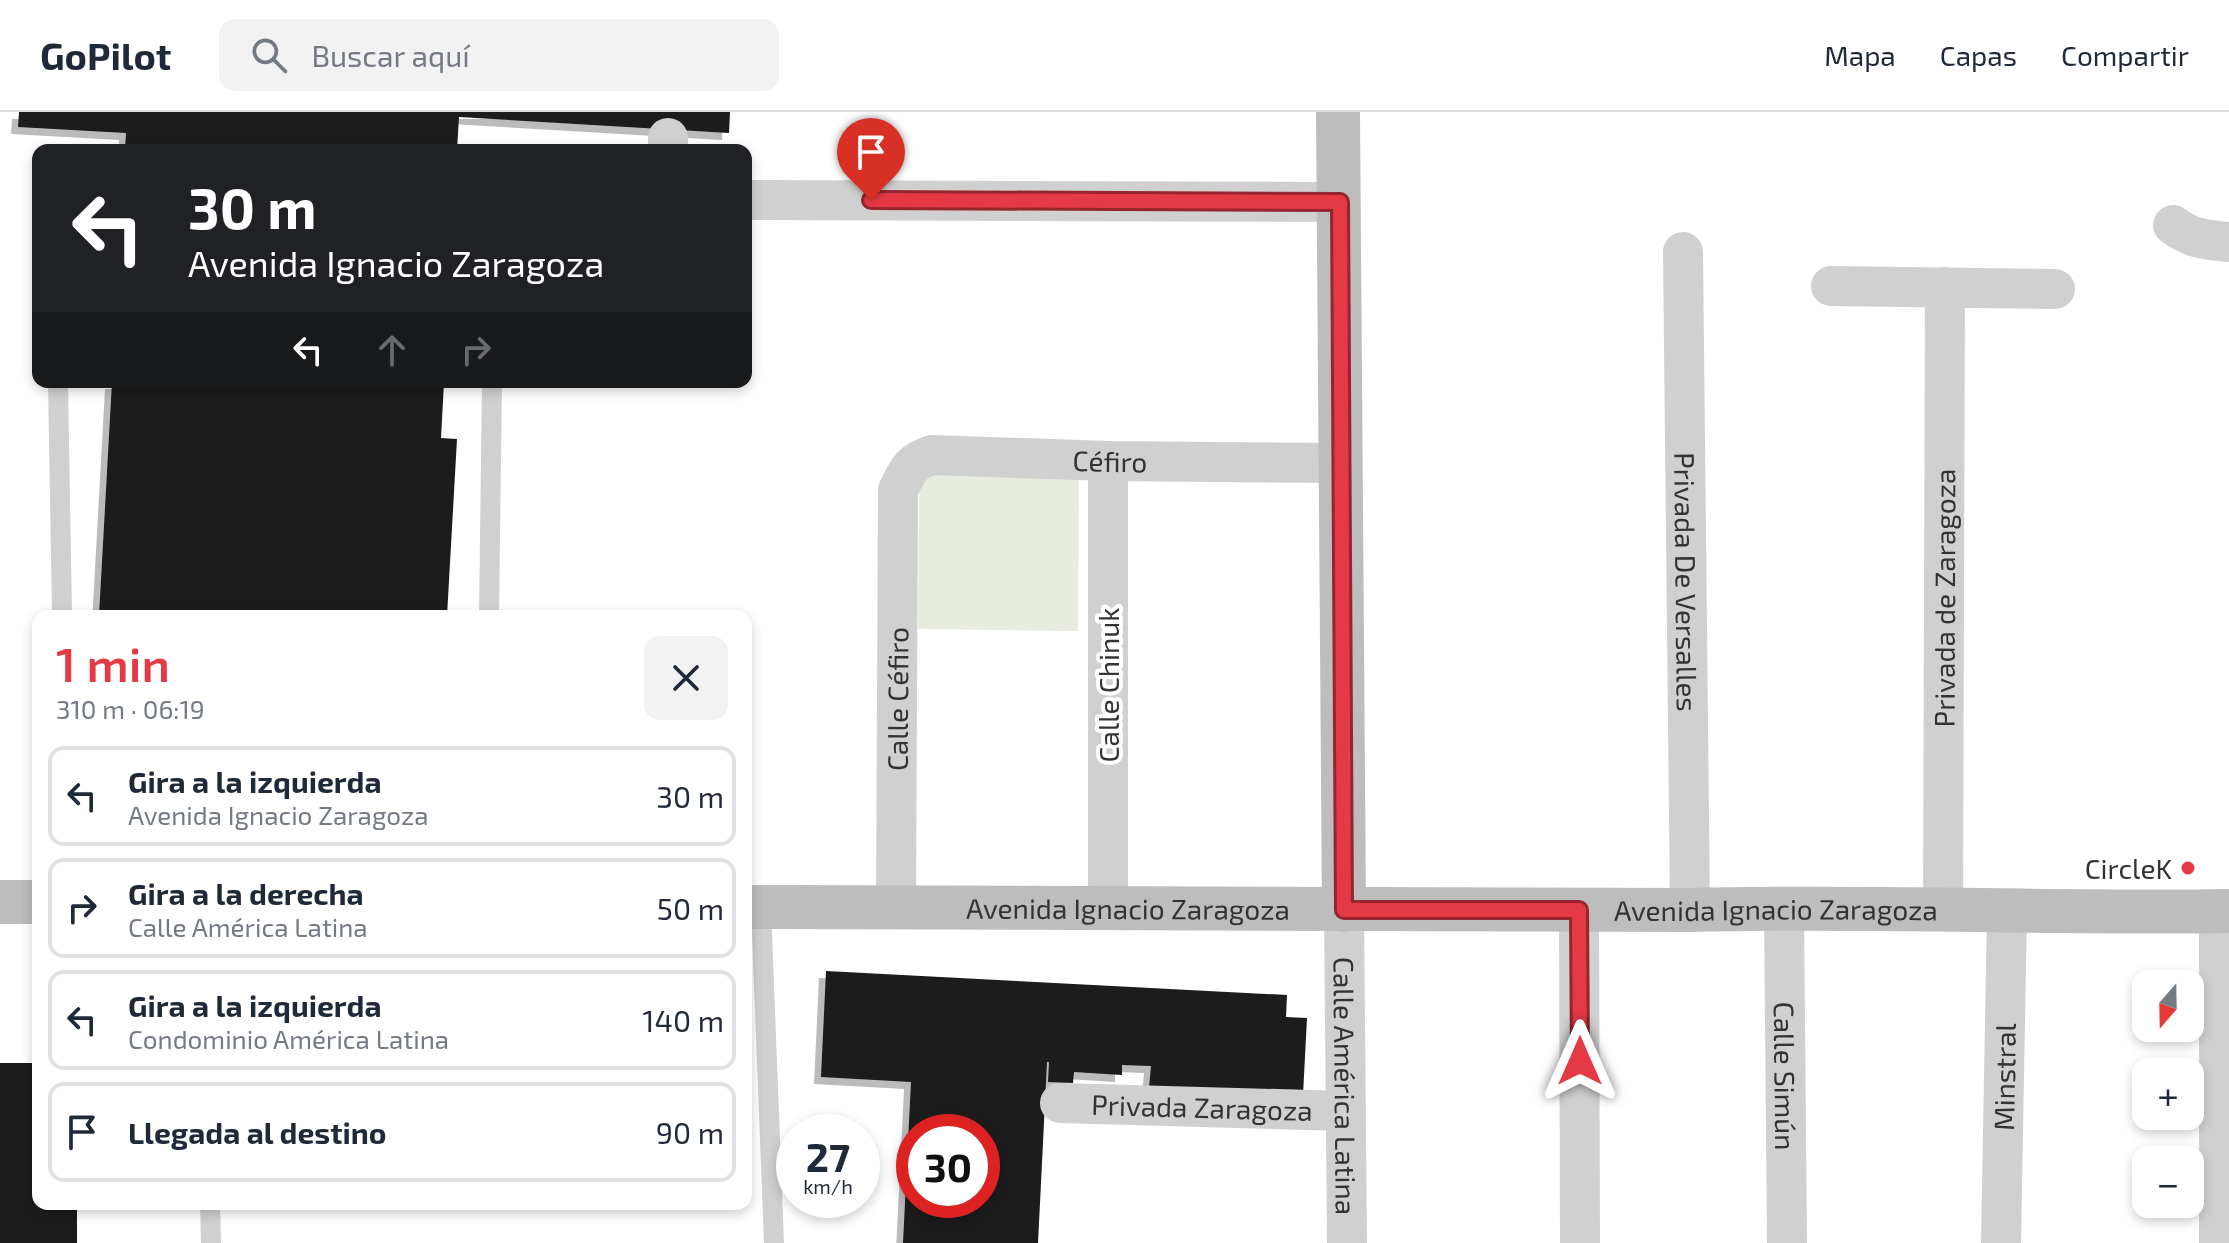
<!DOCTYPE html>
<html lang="es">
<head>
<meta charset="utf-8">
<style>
  body { margin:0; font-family:"Exo 2",sans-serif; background:#f2f2f3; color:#1f2937; height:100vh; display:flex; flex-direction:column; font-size:30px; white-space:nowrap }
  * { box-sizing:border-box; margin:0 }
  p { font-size:26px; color:#747a83 }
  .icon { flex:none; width:44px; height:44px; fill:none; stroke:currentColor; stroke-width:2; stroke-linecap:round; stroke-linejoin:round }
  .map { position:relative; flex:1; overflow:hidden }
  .sheet { position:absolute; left:32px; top:498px; width:720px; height:600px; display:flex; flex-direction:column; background:#fff; border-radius:16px; box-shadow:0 4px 12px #0003 }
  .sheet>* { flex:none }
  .hud { position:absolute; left:32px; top:32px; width:720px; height:244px; border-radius:16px; box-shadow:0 4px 12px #0003; background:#202124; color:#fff; overflow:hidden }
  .needle { width:52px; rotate:200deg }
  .fabs { position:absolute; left:2132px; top:858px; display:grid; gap:16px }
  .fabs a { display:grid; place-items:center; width:72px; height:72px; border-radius:16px; background:#fff; box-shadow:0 4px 12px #0003; font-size:40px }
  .speed { position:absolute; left:776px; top:1002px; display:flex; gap:16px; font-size:40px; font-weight:700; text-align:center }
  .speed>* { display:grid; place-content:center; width:104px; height:104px; border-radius:50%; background:#fff; box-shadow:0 4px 12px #0003; line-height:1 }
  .speed small { font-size:20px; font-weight:400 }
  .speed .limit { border:12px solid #d22; background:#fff; color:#111 }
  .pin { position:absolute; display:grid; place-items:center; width:68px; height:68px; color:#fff; margin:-82px -34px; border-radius:50% 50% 50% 0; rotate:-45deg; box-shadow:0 0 8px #0007 }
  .pin .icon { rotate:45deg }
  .me { position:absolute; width:88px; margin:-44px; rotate:0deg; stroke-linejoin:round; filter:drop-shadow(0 0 6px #0008) }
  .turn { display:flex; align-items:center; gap:28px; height:168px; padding:0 24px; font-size:36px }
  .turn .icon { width:104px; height:104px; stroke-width:2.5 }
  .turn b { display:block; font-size:56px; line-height:68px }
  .lanes { display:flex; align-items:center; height:76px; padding:0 24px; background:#0003; justify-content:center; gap:40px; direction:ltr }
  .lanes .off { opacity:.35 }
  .round { display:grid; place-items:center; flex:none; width:84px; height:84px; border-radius:16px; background:#f2f2f3 }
  .headline { display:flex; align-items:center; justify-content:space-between; height:136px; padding:0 24px }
  h1 { font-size:48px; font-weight:600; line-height:60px; color:#e63946 }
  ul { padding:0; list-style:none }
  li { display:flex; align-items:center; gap:24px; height:100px; margin:0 16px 12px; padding:0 8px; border:4px solid #e0e1e3; border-radius:16px }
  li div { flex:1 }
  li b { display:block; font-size:30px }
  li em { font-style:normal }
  header { display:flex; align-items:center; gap:48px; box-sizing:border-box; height:112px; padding:0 40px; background:#fff; border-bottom:2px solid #e0e1e3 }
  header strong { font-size:38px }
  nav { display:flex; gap:44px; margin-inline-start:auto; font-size:28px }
  .search { width:560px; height:72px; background:#f2f2f3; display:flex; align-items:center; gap:20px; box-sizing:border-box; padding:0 28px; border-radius:16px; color:#747a83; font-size:30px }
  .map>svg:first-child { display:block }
</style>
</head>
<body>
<header>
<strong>GoPilot</strong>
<div class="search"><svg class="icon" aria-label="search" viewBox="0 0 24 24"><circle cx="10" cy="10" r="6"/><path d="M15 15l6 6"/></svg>Buscar aquí</div>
<nav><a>Mapa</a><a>Capas</a><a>Compartir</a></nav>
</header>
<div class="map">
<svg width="2229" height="1131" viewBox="0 0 2229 1131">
  <defs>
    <filter id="shadow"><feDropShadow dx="-7" dy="7" stdDeviation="0" flood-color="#0004"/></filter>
  </defs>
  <rect width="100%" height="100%" fill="#fff"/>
  <path fill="#e6ecdf" d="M919 362 1079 364 1078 519 918 517Z"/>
  <g fill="#1a1a1a" fill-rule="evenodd" filter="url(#shadow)">
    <path d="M19 0H730L729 21 459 5 457 38H125L126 21 18 15Z"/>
    <path d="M112 270H444L441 326 457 327 447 504H99Z"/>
    <path d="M826 859 1287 883 1286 905 1307 906 1303 983 1149 976 1151 954 1122 953V963L1074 960 1073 971 1048 970 1049 950H1047L1038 1131H903L911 970 821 965ZM914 1020H982V1088H914Z"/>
    <path d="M0 951H38V1092H77V1131H0Z"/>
  </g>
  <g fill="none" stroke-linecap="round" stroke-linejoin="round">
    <g stroke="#d0d0d0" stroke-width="20">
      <path d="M58 270 62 504"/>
      <path d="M489 504 492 270"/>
      <path d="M761 795 774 1131"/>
      <path d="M210 1092 211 1131"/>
    </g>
    <g stroke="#d0d0d0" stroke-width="40">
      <path d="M668 38V26"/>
      <path d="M746 88 1340 90"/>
      <path d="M2173 113C2192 127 2206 128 2229 130"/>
      <path id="s1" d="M1683 140 1690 798"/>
      <path d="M1831 174 2055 177"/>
      <path id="s2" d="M896 795 898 378C908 358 910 350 932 343L1108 349 1341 351"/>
      <path id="s3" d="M1784 796 1787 1131"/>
      <path d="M1108 797V349"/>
      <path id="s4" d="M1344 798 1347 1131"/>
      <path d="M1579 798 1580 1131"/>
      <path id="s5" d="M1943 798 1945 175"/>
      <path id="s6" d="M1060 991 1346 999"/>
      <path id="s7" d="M2001 1131 2007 799"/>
      <path d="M2219 1131V799"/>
    </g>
    <g stroke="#bdbdbd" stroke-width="44">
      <path d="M1338 0 1344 798"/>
      <path d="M0 790H38"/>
      <path id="s8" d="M746 795 1690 798C1869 793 2049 802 2229 799"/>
    </g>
  </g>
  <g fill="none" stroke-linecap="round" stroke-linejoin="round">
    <g stroke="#96252e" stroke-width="20">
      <path id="route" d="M871 88 1340 90 1344 798H1579L1580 949"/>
    </g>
    <use href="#route" stroke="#e63946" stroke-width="14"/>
  </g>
  <circle fill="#e63946" stroke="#fff" stroke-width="3" cx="2188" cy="756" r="8"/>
  <g text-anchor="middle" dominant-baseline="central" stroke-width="8" stroke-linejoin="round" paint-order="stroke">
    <g font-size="28" fill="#333" stroke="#fff">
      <text stroke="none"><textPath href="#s2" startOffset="646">Céfiro</textPath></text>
      <text stroke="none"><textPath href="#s1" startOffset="330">Privada De Versalles</textPath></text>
      <text stroke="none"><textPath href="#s5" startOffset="312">Privada de Zaragoza</textPath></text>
      <text transform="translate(1108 573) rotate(-90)">Calle Chinuk</text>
      <text stroke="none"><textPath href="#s2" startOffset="208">Calle Céfiro</textPath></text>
      <text stroke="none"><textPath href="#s8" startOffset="382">Avenida Ignacio Zaragoza</textPath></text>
      <text stroke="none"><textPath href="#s8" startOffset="1030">Avenida Ignacio Zaragoza</textPath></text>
      <text stroke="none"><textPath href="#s3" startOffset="168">Calle Simún</textPath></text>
      <text stroke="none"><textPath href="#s7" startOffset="166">Minstral</textPath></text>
      <text stroke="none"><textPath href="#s4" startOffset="176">Calle América Latina</textPath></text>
      <text stroke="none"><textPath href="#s6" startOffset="142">Privada Zaragoza</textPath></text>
    </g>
    <g font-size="28" fill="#333" stroke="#fff" text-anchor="end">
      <text x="2172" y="756">CircleK</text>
    </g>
  </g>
</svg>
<div class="fabs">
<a><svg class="needle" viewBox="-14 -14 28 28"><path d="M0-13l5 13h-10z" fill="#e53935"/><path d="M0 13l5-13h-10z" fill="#747a83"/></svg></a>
<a>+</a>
<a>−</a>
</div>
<div class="speed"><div>27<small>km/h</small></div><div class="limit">30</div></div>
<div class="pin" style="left:871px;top:88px;background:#d93025"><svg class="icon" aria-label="arrive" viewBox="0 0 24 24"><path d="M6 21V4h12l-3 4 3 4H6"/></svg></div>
<svg class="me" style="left:1580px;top:949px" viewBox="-20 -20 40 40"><path d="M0-17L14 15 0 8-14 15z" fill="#e63946" stroke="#fff" stroke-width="4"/></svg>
<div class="hud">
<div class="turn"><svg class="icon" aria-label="left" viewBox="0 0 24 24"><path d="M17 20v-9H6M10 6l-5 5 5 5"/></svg><div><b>30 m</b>Avenida Ignacio Zaragoza</div></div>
<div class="lanes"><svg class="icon" aria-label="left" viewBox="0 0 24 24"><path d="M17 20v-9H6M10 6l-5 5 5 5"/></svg><svg class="icon off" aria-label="ahead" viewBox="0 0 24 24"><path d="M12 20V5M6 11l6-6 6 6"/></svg><svg class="icon off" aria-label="right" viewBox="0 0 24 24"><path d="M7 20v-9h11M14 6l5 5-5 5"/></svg></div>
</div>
<section class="sheet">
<div class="headline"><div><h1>1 min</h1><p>310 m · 06:19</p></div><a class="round"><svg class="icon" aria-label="close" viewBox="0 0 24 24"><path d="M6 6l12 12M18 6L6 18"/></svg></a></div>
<ul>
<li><svg class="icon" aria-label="left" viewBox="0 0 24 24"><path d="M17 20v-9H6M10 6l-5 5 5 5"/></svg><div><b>Gira a la izquierda</b><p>Avenida Ignacio Zaragoza</p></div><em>30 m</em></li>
<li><svg class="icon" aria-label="right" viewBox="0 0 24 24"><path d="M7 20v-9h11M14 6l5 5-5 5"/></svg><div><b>Gira a la derecha</b><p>Calle América Latina</p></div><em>50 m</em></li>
<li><svg class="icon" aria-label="left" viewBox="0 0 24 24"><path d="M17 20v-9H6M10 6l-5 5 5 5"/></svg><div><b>Gira a la izquierda</b><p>Condominio América Latina</p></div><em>140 m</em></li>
<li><svg class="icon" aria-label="arrive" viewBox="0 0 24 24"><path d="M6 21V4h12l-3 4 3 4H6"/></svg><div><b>Llegada al destino</b></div><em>90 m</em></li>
</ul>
</section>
</div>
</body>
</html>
